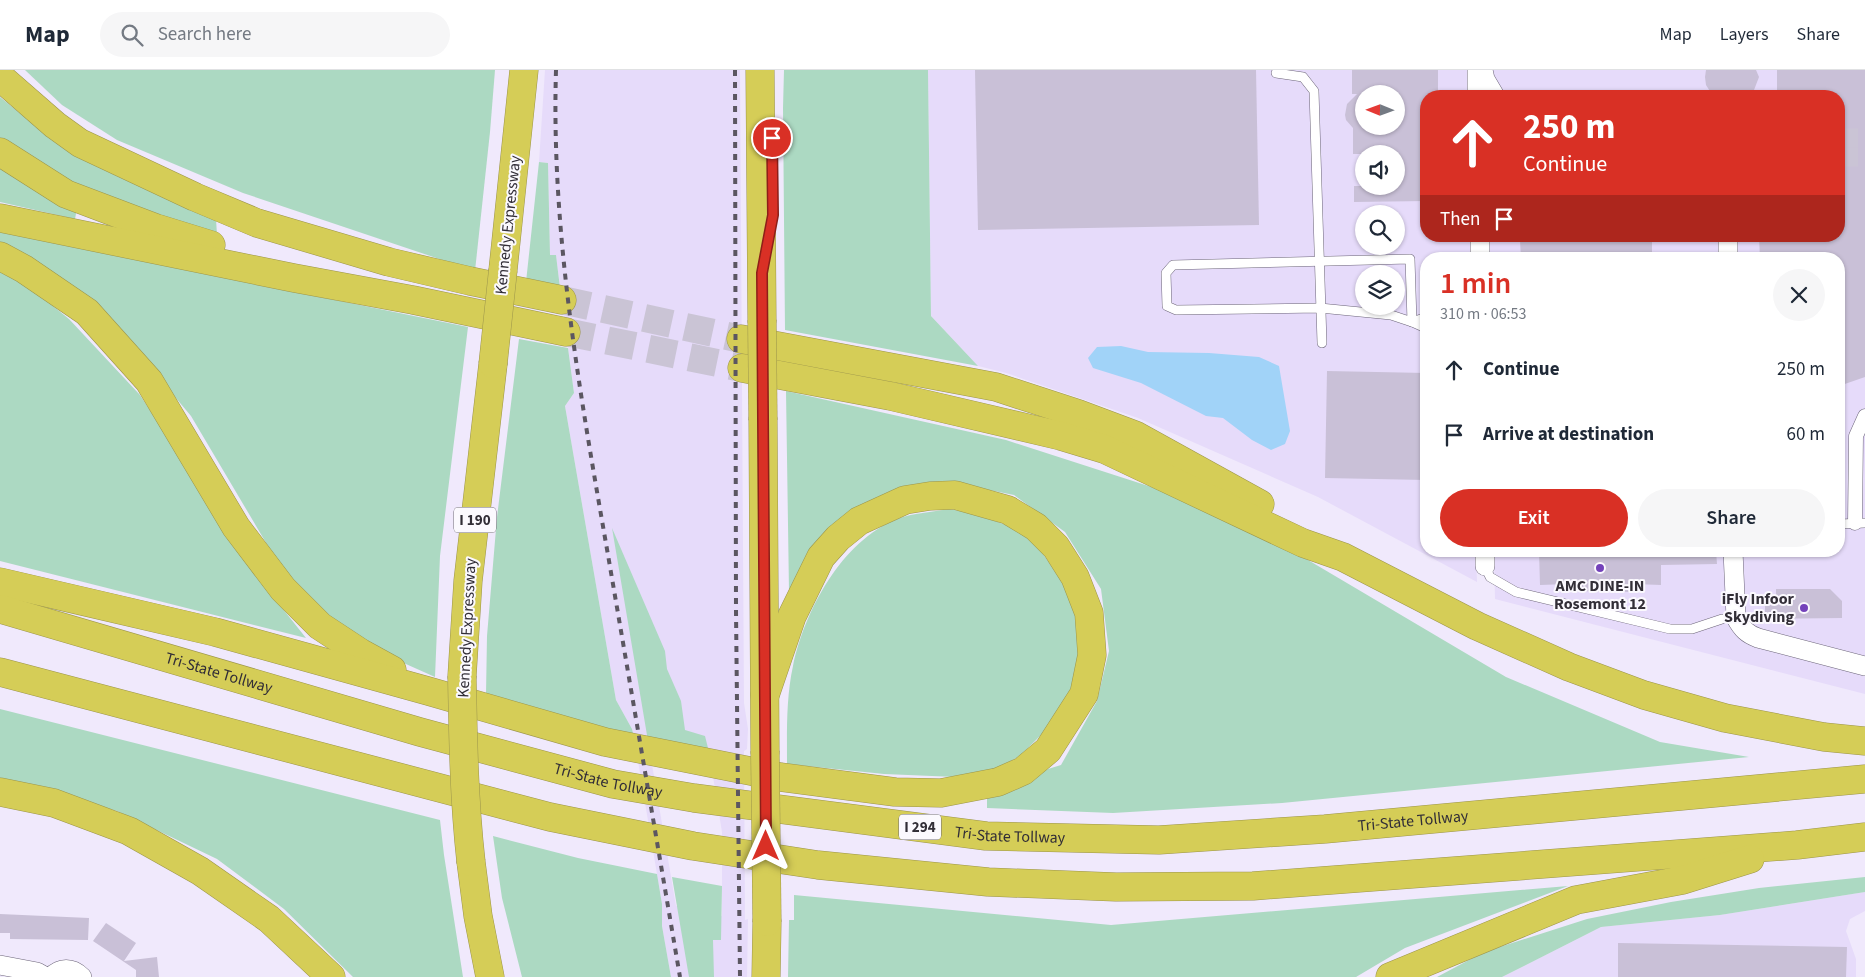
<!DOCTYPE html>
<html lang="en">
<head>
<meta charset="utf-8">
<style>
  body { margin:0; font-family:"Source Sans 3",sans-serif; background:#f6f6f7; color:#1f2937; height:100vh; display:flex; flex-direction:column; font-size:19px; white-space:nowrap }
  * { box-sizing:border-box; margin:0 }
  p { font-size:16px; color:#747a83 }
  .icon { flex:none; width:28px; height:28px; fill:none; stroke:currentColor; stroke-width:2; stroke-linecap:round; stroke-linejoin:round }
  .map { position:relative; flex:1; overflow:hidden }
  .panel { position:absolute; left:1420px; top:182px; width:425px; height:305px; display:flex; flex-direction:column; background:#fff; border-radius:20px; box-shadow:0 1px 4px #0004 }
  .panel>* { flex:none }
  .guide { position:absolute; left:1420px; top:20px; width:425px; height:152px; border-radius:20px; box-shadow:0 1px 4px #0004; background:#d93025; color:#fff; overflow:hidden }
  .needle { width:32px; rotate:271deg }
  .buttons { position:absolute; left:1355px; top:15px; display:grid; gap:10px }
  .buttons a { display:grid; place-items:center; width:50px; height:50px; border-radius:50%; background:#fff; box-shadow:0 1px 4px #0004; font-size:25px }
  .pin { position:absolute; display:grid; place-items:center; width:42px; height:42px; color:#fff; margin:-21px; border:2px solid #fff; border-radius:50%; box-shadow:0 1px 5px #0007 }
  .me { position:absolute; width:55px; margin:-28px; rotate:0deg; stroke-linejoin:round; filter:drop-shadow(0 0 4px #0008) }
  .turn { display:flex; align-items:center; gap:18px; height:105px; padding:0 20px; font-size:22px }
  .turn .icon { width:65px; height:65px; stroke-width:2.5 }
  .turn b { display:block; font-size:35px; line-height:42px }
  .then { display:flex; align-items:center; height:48px; padding:0 20px; background:#0003; gap:10px; font-size:19px }
  .round { display:grid; place-items:center; flex:none; width:52px; height:52px; border-radius:26px; background:#f6f6f7 }
  .head { display:flex; align-items:center; justify-content:space-between; height:85px; padding:0 20px }
  h1 { font-size:30px; font-weight:600; line-height:38px; color:#d93025 }
  .button { display:flex; gap:10px; margin-top:auto; padding:10px 20px }
  .button a { flex:1; height:58px; border-radius:30px; background:#d93025; color:#fff; font-size:20px; font-weight:600; line-height:58px; text-align:center }
  .button a+a { background:#f6f6f7; color:#1f2937 }
  ul { padding:0; list-style:none }
  li { display:flex; align-items:center; gap:15px; height:65px; padding:0 20px }
  li div { flex:1 }
  li b { display:block; font-size:19px }
  li em { font-style:normal }
  header { display:flex; align-items:center; gap:30px; box-sizing:border-box; height:70px; padding:0 25px; background:#fff; border-bottom:1px solid #e0e1e3 }
  header strong { font-size:24px }
  nav { display:flex; gap:28px; margin-inline-start:auto; font-size:18px }
  .search { width:350px; height:45px; background:#f6f6f7; display:flex; align-items:center; gap:12px; box-sizing:border-box; padding:0 18px; border-radius:28px; color:#747a83; font-size:19px }
  .map>svg:first-child { display:block }
</style>
</head>
<body>
<header>
<strong>Map</strong>
<div class="search"><svg class="icon" aria-label="search" viewBox="0 0 24 24"><circle cx="10" cy="10" r="6"/><path d="M15 15l6 6"/></svg>Search here</div>
<nav><a>Map</a><a>Layers</a><a>Share</a></nav>
</header>
<div class="map">
<svg width="1865" height="907" viewBox="0 0 1865 907">
  <rect width="100%" height="100%" fill="#f0e9fc"/>
  <g fill="#e6dbfa" fill-rule="evenodd">
    <path d="M545 0H740L744 633 748 659 747 679 744 681 745 850 748 849 747 907H671L662 856V834L634 667 632 659 616 630 565 336 574 323 556 186H550L548 93 539 92ZM648 671 709 682 722 762V846L676 836Z"/>
    <path d="M928 0H1467L1468 26H1426V166H1470L1471 189H1426V481H1476L1477 512 1318 427 1138 348 1006 303 978 296 931 246ZM1364 24H1396V56H1364ZM1364 84H1396V116H1364ZM1364 144H1396V176H1364ZM1364 204H1396V236H1364Z"/>
    <path d="M1483 0H1865V624L1495 529 1494 481H1839V189H1487V166H1839V26H1484Z"/>
    <path d="M1865 822V841L1850 849 1846 861 1856 889V907H1502L1601 857 1720 845Z"/>
  </g>
  <g fill="#acd9c2">
    <path d="M25 0H495L490 62 475 201 243 123 117 70 62 35Z"/>
    <path d="M784 0H928L931 246 978 296 785 260 783 38Z"/>
    <path d="M0 27 27 49 73 79 216 149 217 165 83 118 15 81 0 70Z"/>
    <path d="M539 92 548 93 550 185H556L560 218 526 212Z"/>
    <path d="M0 96 77 138 75 149 0 132Z"/>
    <path d="M0 162 468 257 440 486 435 607 370 578 329 549 278 493 191 346 106 245 0 174Z"/>
    <path d="M0 201 32 219 69 249 140 325 259 509 306 568 0 491Z"/>
    <path d="M519 269 568 278 574 323 565 336 616 630 632 659 634 667 486 624 487 566 497 447Z"/>
    <path d="M786 321 1006 370 1167 422 1308 490 1506 607 1660 672 1749 687 1282 733 1113 743 987 738V728L1048 699 1061 695 1097 631 1109 581 1101 519 1065 462 1014 425 974 417 936 416 811 488 789 521Z"/>
    <path d="M949 439 977 444 1011 457 1036 474 1065 515 1075 541 1080 569 1077 599 1067 631 1053 653 1020 686 996 699 956 707 884 704 787 694C787 661 786 628 793 596 805 540 841 472 897 449 913 443 932 442 949 439Z"/>
    <path d="M612 458 665 581 667 599 681 631 685 660 705 666 709 682 648 671Z"/>
    <path d="M0 639 440 750 444 785 463 907H353L284 839 217 789 117 741 0 708Z"/>
    <path d="M493 766 578 788 657 804 662 834V856L671 907H522L502 828Z"/>
    <path d="M672 807 722 816 721 870H713L714 907H689Z"/>
    <path d="M1865 807V822L1720 845 1601 857 1502 907H1437L1484 882 1587 849 1671 832 1759 818Z"/>
    <path d="M1568 816 1405 878 1356 907H788L789 850H794V825L1111 855Z"/>
  </g>
  <path fill="#a1d3f8" d="M1121 276 1148 282 1209 283 1259 287 1279 296 1290 361 1285 374 1271 380 1252 370 1223 348 1206 346 1141 313 1093 298 1088 288 1097 277Z"/>
  <g fill="#c9c0d7" fill-rule="evenodd">
    <path d="M975 0H1256L1259 155 978 160Z"/>
    <path d="M1352 0H1438V26H1426V131L1354 132V116H1396V84H1353V58L1346 50 1345 45 1347 34 1357 24H1352ZM1364 24H1396V56H1364Z"/>
    <path d="M1706 0H1756L1759 7 1754 20 1749 26H1713L1706 15 1705 7Z"/>
    <path d="M1777 0H1865V307L1839 316V189H1760L1759 166H1839V26H1777Z"/>
    <path d="M1528 166H1652V189H1521L1520 170H1528Z"/>
    <path d="M1327 301 1426 303V410L1325 408Z"/>
    <path d="M1539 481H1716L1717 494 1661 495V515L1634 514V522L1568 521V514L1540 515Z"/>
    <path d="M1776 519H1830L1842 531V548L1765 549V528H1776Z"/>
    <path d="M0 844 89 848 88 870 10 869V863H0Z"/>
    <path d="M106 853 136 873 124 891 157 887 159 907H136V900L93 871Z"/>
    <path d="M1618 873 1847 877 1846 907H1618Z"/>
  </g>
  <g fill="none" stroke-linecap="round" stroke-linejoin="round">
    <g stroke="#cac4d5" stroke-width="19" stroke-dasharray="19 9" stroke-linecap="butt">
      <path d="M1839 68H1865"/>
      <path d="M1839 87H1865"/>
    </g>
    <g stroke="#cac4d5" stroke-width="28" stroke-dasharray="28 14" stroke-linecap="butt">
      <path d="M562 230 741 269"/>
      <path d="M566 262 742 298"/>
    </g>
    <g stroke="#6c6579" stroke-width="10">
      <g id="service">
        <path d="M1276 3 1303 7 1314 21 1322 273"/>
        <path d="M1412 252 1410 189 1173 195 1166 203 1167 236 1176 240 1320 238 1391 245 1412 252 1421 256 1426 257"/>
        <path d="M1412 252 1421 249H1426"/>
        <path d="M1839 454 1865 453"/>
        <path d="M1485 496 1490 507 1516 522 1670 559H1692L1722 549"/>
      </g>
    </g>
    <g stroke="#6c6579" stroke-width="15">
      <path id="pedestrian" d="M1855 453 1856 366 1865 346"/>
    </g>
    <g stroke="#6c6579" stroke-width="20">
      <g id="minor">
        <path d="M1477 0V26"/>
        <path d="M1483 0 1485 9 1495 26"/>
        <path d="M1480 166V189"/>
        <path d="M1728 166V189"/>
        <path d="M1485 481V496"/>
        <path d="M1733 481 1736 548C1742 559 1747 564 1758 568L1865 596"/>
        <path d="M0 895 37 902 46 907"/>
        <path d="M51 907C60 897 72 897 82 907"/>
      </g>
    </g>
    <g stroke="#9c954c" stroke-width="29">
      <g id="motorway">
        <path d="M760 0 762 250"/>
        <path d="M0 7 55 55 80 73 195 127 257 153 389 192 470 211 562 230"/>
        <path d="M0 82 66 124 156 158 211 175"/>
        <path d="M0 148 294 208 413 230 566 262"/>
        <path d="M0 186 24 199 87 242 149 311 236 457 283 519 320 556 361 583 392 600"/>
        <path d="M503 200 524 0"/>
        <path d="M741 269 996 317 1079 344 1135 365 1260 434"/>
        <path d="M742 298 890 326 1061 366 1104 379 1303 473 1343 487 1477 556 1569 597 1644 625 1725 648 1824 667 1865 671"/>
        <path d="M763 350 765 681"/>
        <path d="M0 512 215 562 428 621 605 672 780 707 895 722 941 723 998 712 1023 701 1048 680 1084 624 1092 585 1089 543 1075 507 1056 477 1036 457 1008 440 955 425 930 426 905 430 859 451 838 468 821 487 792 546 765 625"/>
        <path id="s1" d="M0 539 420 662 613 714 694 728 986 766 1159 770 1325 759 1865 709"/>
        <path d="M0 602 550 747 693 776 818 795 988 812 1116 817 1253 816 1797 775 1865 767"/>
        <path d="M462 606 468 511 493 294"/>
        <path d="M0 722 54 733 129 761 200 801 269 849 331 907"/>
        <path d="M471 792 478 846 490 907"/>
        <path d="M766 907 767 852"/>
        <path d="M1390 907 1576 830 1683 810 1750 789"/>
      </g>
    </g>
    <use href="#service" stroke="#fff" stroke-width="9"/>
    <use href="#pedestrian" stroke="#fff" stroke-width="14"/>
    <use href="#minor" stroke="#fff" stroke-width="19"/>
    <use href="#motorway" stroke="#d5cd57" stroke-width="28"/>
    <g stroke="#5b5661" stroke-width="4" stroke-dasharray="6 6" stroke-linecap="butt">
      <path d="M556 0C551 163 580 324 608 485 632 625 656 766 680 907"/>
      <path d="M735 0 736 541 740 907"/>
    </g>
    <g stroke="#9c954c" stroke-width="29" stroke-linecap="butt">
      <g id="motorway-bridge">
        <path d="M762 250 763 350"/>
        <path d="M493 294 503 200"/>
        <path d="M462 606C463 668 464 730 471 792"/>
        <path d="M765 681 767 852"/>
      </g>
    </g>
    <use href="#motorway-bridge" stroke="#d5cd57" stroke-width="28"/>
  </g>
  <g fill="none" stroke-linecap="round" stroke-linejoin="round">
    <g stroke="#8d1f18" stroke-width="12">
      <path id="route" d="M766 776 762 203 773 145 772 68"/>
    </g>
    <use href="#route" stroke="#d93025" stroke-width="9"/>
  </g>
  <g fill="#7442ba" stroke="#fbf9fe" stroke-width="2">
    <circle cx="1600" cy="498" r="5"/>
    <circle cx="1804" cy="538" r="5"/>
  </g>
  <g text-anchor="middle" dominant-baseline="central" stroke-width="4" stroke-linejoin="round" paint-order="stroke">
    <g fill="#fbf9fe" stroke="#6e6b73" stroke-width="1">
      <rect x="454" y="437.5" width="42" height="25" rx="4"/>
      <rect x="899" y="744.5" width="42" height="25" rx="4"/>
    </g>
    <g font-size="15" font-weight="bold" fill="#322e37">
      <text x="475" y="450">I 190</text>
      <text x="920" y="757">I 294</text>
    </g>
    <g font-size="16" fill="#322e37" stroke="#fbf9fe">
      <text transform="translate(508 155) rotate(-84)">Kennedy Expressway</text>
      <text transform="translate(467 558) rotate(-87)">Kennedy Expressway</text>
      <text stroke="none"><textPath href="#s1" startOffset="228">Tri-State Tollway</textPath></text>
      <text stroke="none"><textPath href="#s1" startOffset="632">Tri-State Tollway</textPath></text>
      <text stroke="none"><textPath href="#s1" startOffset="1442">Tri-State Tollway</textPath></text>
      <text stroke="none"><textPath href="#s1" startOffset="1038">Tri-State Tollway</textPath></text>
    </g>
    <g font-size="16" font-weight="bold" fill="#322e37" stroke="#fbf9fe">
      <text x="1600" y="516">AMC DINE-IN<tspan x="1600" dy="18">Rosemont 12</tspan></text>
      <text x="1794" y="529" text-anchor="end">iFly Infoor<tspan x="1794" dy="18">Skydiving</tspan></text>
    </g>
  </g>
</svg>
<div class="buttons">
<a><svg class="needle" viewBox="-14 -14 28 28"><path d="M0-13l5 13h-10z" fill="#e53935"/><path d="M0 13l5-13h-10z" fill="#747a83"/></svg></a>
<a><svg class="icon" aria-label="sound" viewBox="0 0 24 24"><path d="M4 9h4l5-4v14l-5-4H4zM17 9q2 3 0 6"/></svg></a>
<a><svg class="icon" aria-label="search" viewBox="0 0 24 24"><circle cx="10" cy="10" r="6"/><path d="M15 15l6 6"/></svg></a>
<a><svg class="icon" aria-label="layers" viewBox="0 0 24 24"><path d="M12 4l9 5-9 5-9-5zM3 14l9 5 9-5"/></svg></a>
</div>
<div class="pin" style="left:772px;top:68px;background:#d93025"><svg class="icon" aria-label="arrive" viewBox="0 0 24 24"><path d="M6 21V4h12l-3 4 3 4H6"/></svg></div>
<svg class="me" style="left:766px;top:776px" viewBox="-20 -20 40 40"><path d="M0-17L14 15 0 8-14 15z" fill="#d93025" stroke="#fff" stroke-width="4"/></svg>
<div class="guide">
<div class="turn"><svg class="icon" aria-label="ahead" viewBox="0 0 24 24"><path d="M12 20V5M6 11l6-6 6 6"/></svg><div><b>250 m</b>Continue</div></div>
<div class="then">Then<svg class="icon" aria-label="arrive" viewBox="0 0 24 24"><path d="M6 21V4h12l-3 4 3 4H6"/></svg></div>
</div>
<section class="panel">
<div class="head"><div><h1>1 min</h1><p>310 m · 06:53</p></div><a class="round"><svg class="icon" aria-label="close" viewBox="0 0 24 24"><path d="M6 6l12 12M18 6L6 18"/></svg></a></div>
<ul>
<li><svg class="icon" aria-label="ahead" viewBox="0 0 24 24"><path d="M12 20V5M6 11l6-6 6 6"/></svg><div><b>Continue</b></div><em>250 m</em></li>
<li><svg class="icon" aria-label="arrive" viewBox="0 0 24 24"><path d="M6 21V4h12l-3 4 3 4H6"/></svg><div><b>Arrive at destination</b></div><em>60 m</em></li>
</ul>
<div class="button"><a>Exit</a><a>Share</a></div>
</section>
</div>
</body>
</html>
